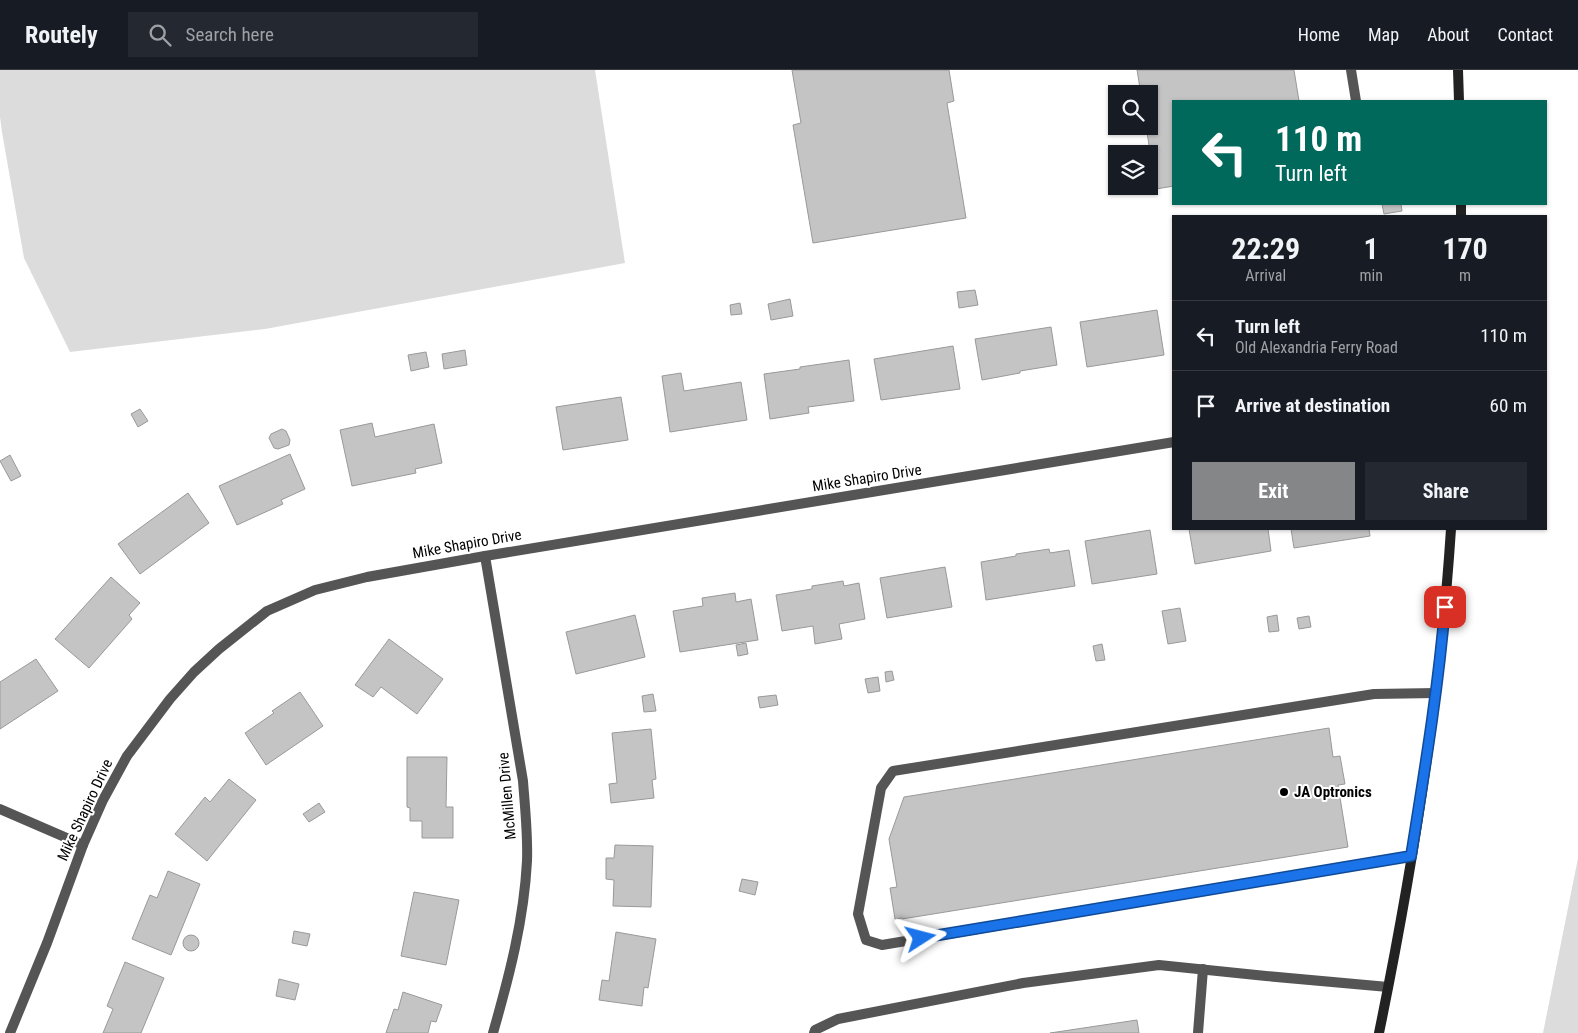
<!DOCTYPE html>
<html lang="en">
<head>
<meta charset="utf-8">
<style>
  body { margin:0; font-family:"Roboto Condensed",sans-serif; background:#242831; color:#f1f3f6; height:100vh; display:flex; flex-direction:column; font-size:19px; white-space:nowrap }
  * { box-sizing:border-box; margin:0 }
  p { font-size:16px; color:#9ea1a6 }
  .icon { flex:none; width:28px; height:28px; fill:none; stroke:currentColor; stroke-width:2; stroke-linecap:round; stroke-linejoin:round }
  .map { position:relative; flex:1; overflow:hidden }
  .side { position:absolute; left:1172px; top:145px; width:375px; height:315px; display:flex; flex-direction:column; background:#171b24; border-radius:0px; box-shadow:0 1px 4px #0004 }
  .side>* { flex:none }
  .guide { position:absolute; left:1172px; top:30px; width:375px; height:105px; border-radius:0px; box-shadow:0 1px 4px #0004; background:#00695c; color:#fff; overflow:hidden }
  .controls { position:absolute; left:1108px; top:15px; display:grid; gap:10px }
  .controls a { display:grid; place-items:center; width:50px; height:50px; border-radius:0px; background:#171b24; box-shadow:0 1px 4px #0004; font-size:25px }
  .pin { position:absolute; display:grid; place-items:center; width:42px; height:42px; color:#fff; margin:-21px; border-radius:10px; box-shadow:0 2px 8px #0006 }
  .me { position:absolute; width:55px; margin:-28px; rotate:81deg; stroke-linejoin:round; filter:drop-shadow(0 0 4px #0008) }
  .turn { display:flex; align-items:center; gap:18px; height:105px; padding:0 20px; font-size:22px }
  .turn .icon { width:65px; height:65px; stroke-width:2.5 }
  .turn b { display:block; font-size:35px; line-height:42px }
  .eta { display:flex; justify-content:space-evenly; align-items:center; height:85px; text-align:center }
  .eta b { font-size:30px; font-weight:700; line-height:35px }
  .primary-button { display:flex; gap:10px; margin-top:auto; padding:10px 20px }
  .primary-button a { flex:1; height:58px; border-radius:0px; background:#858687; color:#fff; font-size:20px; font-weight:700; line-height:58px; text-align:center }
  .primary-button a+a { background:#242831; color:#f1f3f6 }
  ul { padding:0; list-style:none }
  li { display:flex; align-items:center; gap:15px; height:70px; padding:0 20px; border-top:1px solid #363941 }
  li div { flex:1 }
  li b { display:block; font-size:19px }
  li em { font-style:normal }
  header { display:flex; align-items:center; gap:30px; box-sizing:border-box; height:70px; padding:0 25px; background:#171b24; border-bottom:1px solid #363941 }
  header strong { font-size:24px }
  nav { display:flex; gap:28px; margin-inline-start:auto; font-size:18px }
  .search { width:350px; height:45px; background:#242831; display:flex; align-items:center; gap:12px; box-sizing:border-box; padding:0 18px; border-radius:0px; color:#9ea1a6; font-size:19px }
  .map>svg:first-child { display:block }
</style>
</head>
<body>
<header>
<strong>Routely</strong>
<div class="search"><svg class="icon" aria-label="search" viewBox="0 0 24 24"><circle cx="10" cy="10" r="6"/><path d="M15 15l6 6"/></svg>Search here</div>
<nav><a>Home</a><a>Map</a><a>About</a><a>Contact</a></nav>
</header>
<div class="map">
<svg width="1578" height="963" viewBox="0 0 1578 963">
  <rect width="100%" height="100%" fill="#fff"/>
  <g fill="#dcdcdc">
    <path d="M0 0H595L625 193 265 259 70 282 24 188 2 62 0 47Z"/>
    <path d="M1578 788V963H1543Z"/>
  </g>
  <g fill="#c4c4c4" stroke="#999">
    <path d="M792 0H949L954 31 947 33 966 148 813 173 793 55 801 53Z"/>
    <path d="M1137 0H1294L1299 31H1174V116L1156 119 1146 56H1149V24H1141Z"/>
    <path d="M1382 134H1401L1402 141 1384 144Z"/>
    <path d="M975 220 978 235 959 238 957 222Z"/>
    <path d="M790 229 793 246 771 250 768 234Z"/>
    <path d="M740 233 742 244 731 245 730 235Z"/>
    <path d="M1157 240 1164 285 1087 297 1080 252Z"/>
    <path d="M1051 257 1057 295 1020 301V303L982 310 975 269Z"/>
    <path d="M953 276 960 319 881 330 874 289Z"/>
    <path d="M465 280 467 295 444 299 442 284Z"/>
    <path d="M426 282 429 297 411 301 408 285Z"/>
    <path d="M849 290 854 331 808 337 809 343 770 349 764 304 800 299V297Z"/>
    <path d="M681 303 684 321 741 312 747 350 670 362 662 306Z"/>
    <path d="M621 327 628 370 563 380 556 337Z"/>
    <path d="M140 339 148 351 138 357 131 344Z"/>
    <path d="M372 353 375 367 434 354 442 393 415 399 416 403 352 416 340 360Z"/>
    <path d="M282 359 286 361 290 370 289 375 278 379 274 378 269 368 271 364Z"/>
    <path d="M290 384 305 419 281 430 283 434 237 455 219 416Z"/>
    <path d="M10 385 21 406 11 411 0 391Z"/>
    <path d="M188 423 209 453 140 504 118 474Z"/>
    <path d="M1189 459H1268L1271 481 1195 494Z"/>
    <path d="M1291 459H1369L1370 466 1294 478Z"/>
    <path d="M1150 460 1157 504 1092 514 1085 471Z"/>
    <path d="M1049 479 1050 483 1069 480 1075 516 986 530 981 492 1016 486V484Z"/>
    <path d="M945 497 952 537 887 548 880 508Z"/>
    <path d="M111 507 140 533 129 545 132 549 89 598 55 569Z"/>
    <path d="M843 511 844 516 859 513 865 549 839 554 842 569 815 574 813 556 782 561 776 525 812 519V516Z"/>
    <path d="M735 523 736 532 751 529 758 570 680 582 673 541 703 536 702 528Z"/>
    <path d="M1180 538 1186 571 1168 574 1162 541Z"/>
    <path d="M635 545 645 587 576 604 566 562Z"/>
    <path d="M1277 545 1279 561 1269 562 1267 547Z"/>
    <path d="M1309 546 1311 557 1299 559 1297 548Z"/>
    <path d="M389 569 443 609 417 644 381 617 373 627 355 615Z"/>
    <path d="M746 573 748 584 738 586 736 575Z"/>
    <path d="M1102 574 1105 590 1096 591 1093 576Z"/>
    <path d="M36 589 58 621 0 659V612Z"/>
    <path d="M892 601 894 610 886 612 885 602Z"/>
    <path d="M878 607 880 621 868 623 865 609Z"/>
    <path d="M300 622 323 656 266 695 245 663 274 643 272 641Z"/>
    <path d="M653 624 656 641 644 642 642 626Z"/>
    <path d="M776 625 778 635 760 638 758 627Z"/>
    <path d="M1329 658 1333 687 1340 686 1345 714 1338 715 1348 777 902 849V848L895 849 890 818 897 817 889 769 904 727Z"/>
    <path d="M651 659 656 709 652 710 654 728 611 733 609 714 617 713 612 663Z"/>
    <path d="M407 687H447L446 737H453V768H422V751H410V738L407 737Z"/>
    <path d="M229 709 256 730 207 791 175 764 205 727 210 732Z"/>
    <path d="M319 733 325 742 309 752 303 744Z"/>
    <path d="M615 775 653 776 651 837 613 836 614 810 606 809V788H614Z"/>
    <path d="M168 801 200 814 171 885 132 869 150 825 157 828Z"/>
    <path d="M742 809 758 812 755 825 739 821Z"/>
    <path d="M414 822 459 830 446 895 401 886Z"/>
    <path d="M294 861 310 864 307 876 292 873Z"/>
    <path d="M616 862 656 869 648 918 644 917 642 936 599 930 602 910 609 911Z"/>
    <circle cx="191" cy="873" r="8"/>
    <path d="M125 892 164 908 141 963H103L113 939 107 936Z"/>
    <path d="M279 909 299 914 295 930 276 926Z"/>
    <path d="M403 922 442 935 436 952 431 951 428 963H386L394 939 398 940Z"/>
    <path d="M1137 950 1139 963H1050Z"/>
  </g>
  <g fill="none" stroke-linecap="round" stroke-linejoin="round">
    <g stroke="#555" stroke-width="10">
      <path d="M1351 0 1356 31"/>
      <path d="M1411 786 882 875 866 870 858 844 881 718 893 701 1374 624 1436 623"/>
      <path d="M814 963 815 960 838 949 1023 913 1159 895 1266 906 1388 917"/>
      <path d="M1198 963 1203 899"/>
    </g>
    <g stroke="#555" stroke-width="10">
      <path d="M485 486 523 711C525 738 528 765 527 791 524 850 509 907 493 963"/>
      <path d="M0 739 83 775"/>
      <path d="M10 963 47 873 83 775 103 730 127 686 170 629 194 602 219 579 267 541 315 520 367 507 485 486 1174 372"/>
    </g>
    <g stroke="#222" stroke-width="10">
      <path d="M1458 0 1459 31"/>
      <path d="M1461 134V146"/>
      <path d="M1379 963C1413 797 1440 628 1451 459"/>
    </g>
  </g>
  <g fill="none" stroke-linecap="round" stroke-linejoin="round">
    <g stroke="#114b97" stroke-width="12">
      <path id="route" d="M921 868 1411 786C1424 704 1438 621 1445 537"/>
    </g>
    <use href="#route" stroke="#1a73e8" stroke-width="9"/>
  </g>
  <circle fill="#000" stroke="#fff" stroke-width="2" cx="1284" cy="722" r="5"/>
  <g text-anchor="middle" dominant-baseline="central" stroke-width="4" stroke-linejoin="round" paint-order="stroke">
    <g font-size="15" fill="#000" stroke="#fff">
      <text transform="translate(867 408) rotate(-9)">Mike Shapiro Drive</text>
      <text transform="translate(467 474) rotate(-10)">Mike Shapiro Drive</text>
      <text transform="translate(507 726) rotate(-95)">McMillen Drive</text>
      <text transform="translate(85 740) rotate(-65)">Mike Shapiro Drive</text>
    </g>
    <g font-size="15" font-weight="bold" fill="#000" stroke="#fff" text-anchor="start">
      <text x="1294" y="722">JA Optronics</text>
    </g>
  </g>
</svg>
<div class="controls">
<a><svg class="icon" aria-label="search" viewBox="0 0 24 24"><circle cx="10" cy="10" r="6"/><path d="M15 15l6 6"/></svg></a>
<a><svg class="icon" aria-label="layers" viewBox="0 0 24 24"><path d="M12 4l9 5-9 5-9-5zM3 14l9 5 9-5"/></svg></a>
</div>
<div class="pin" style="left:1445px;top:537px;background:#d93025"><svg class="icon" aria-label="arrive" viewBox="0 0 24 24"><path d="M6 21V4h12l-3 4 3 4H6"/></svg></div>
<svg class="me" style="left:921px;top:868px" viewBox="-20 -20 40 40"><path d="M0-17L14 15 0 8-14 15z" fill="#1a73e8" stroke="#fff" stroke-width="4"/></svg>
<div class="guide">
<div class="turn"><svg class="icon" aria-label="left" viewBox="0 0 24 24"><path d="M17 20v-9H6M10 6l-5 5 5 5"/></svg><div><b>110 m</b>Turn left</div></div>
</div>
<section class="side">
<div class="eta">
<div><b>22:29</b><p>Arrival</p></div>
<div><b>1</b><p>min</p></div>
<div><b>170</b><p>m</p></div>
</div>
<ul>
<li><svg class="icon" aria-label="left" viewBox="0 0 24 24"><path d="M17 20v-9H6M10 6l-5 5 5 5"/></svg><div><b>Turn left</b><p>Old Alexandria Ferry Road</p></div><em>110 m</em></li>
<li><svg class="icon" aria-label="arrive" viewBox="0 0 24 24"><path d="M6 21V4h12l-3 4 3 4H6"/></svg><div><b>Arrive at destination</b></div><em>60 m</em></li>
</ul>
<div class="primary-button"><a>Exit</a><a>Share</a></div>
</section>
</div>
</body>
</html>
